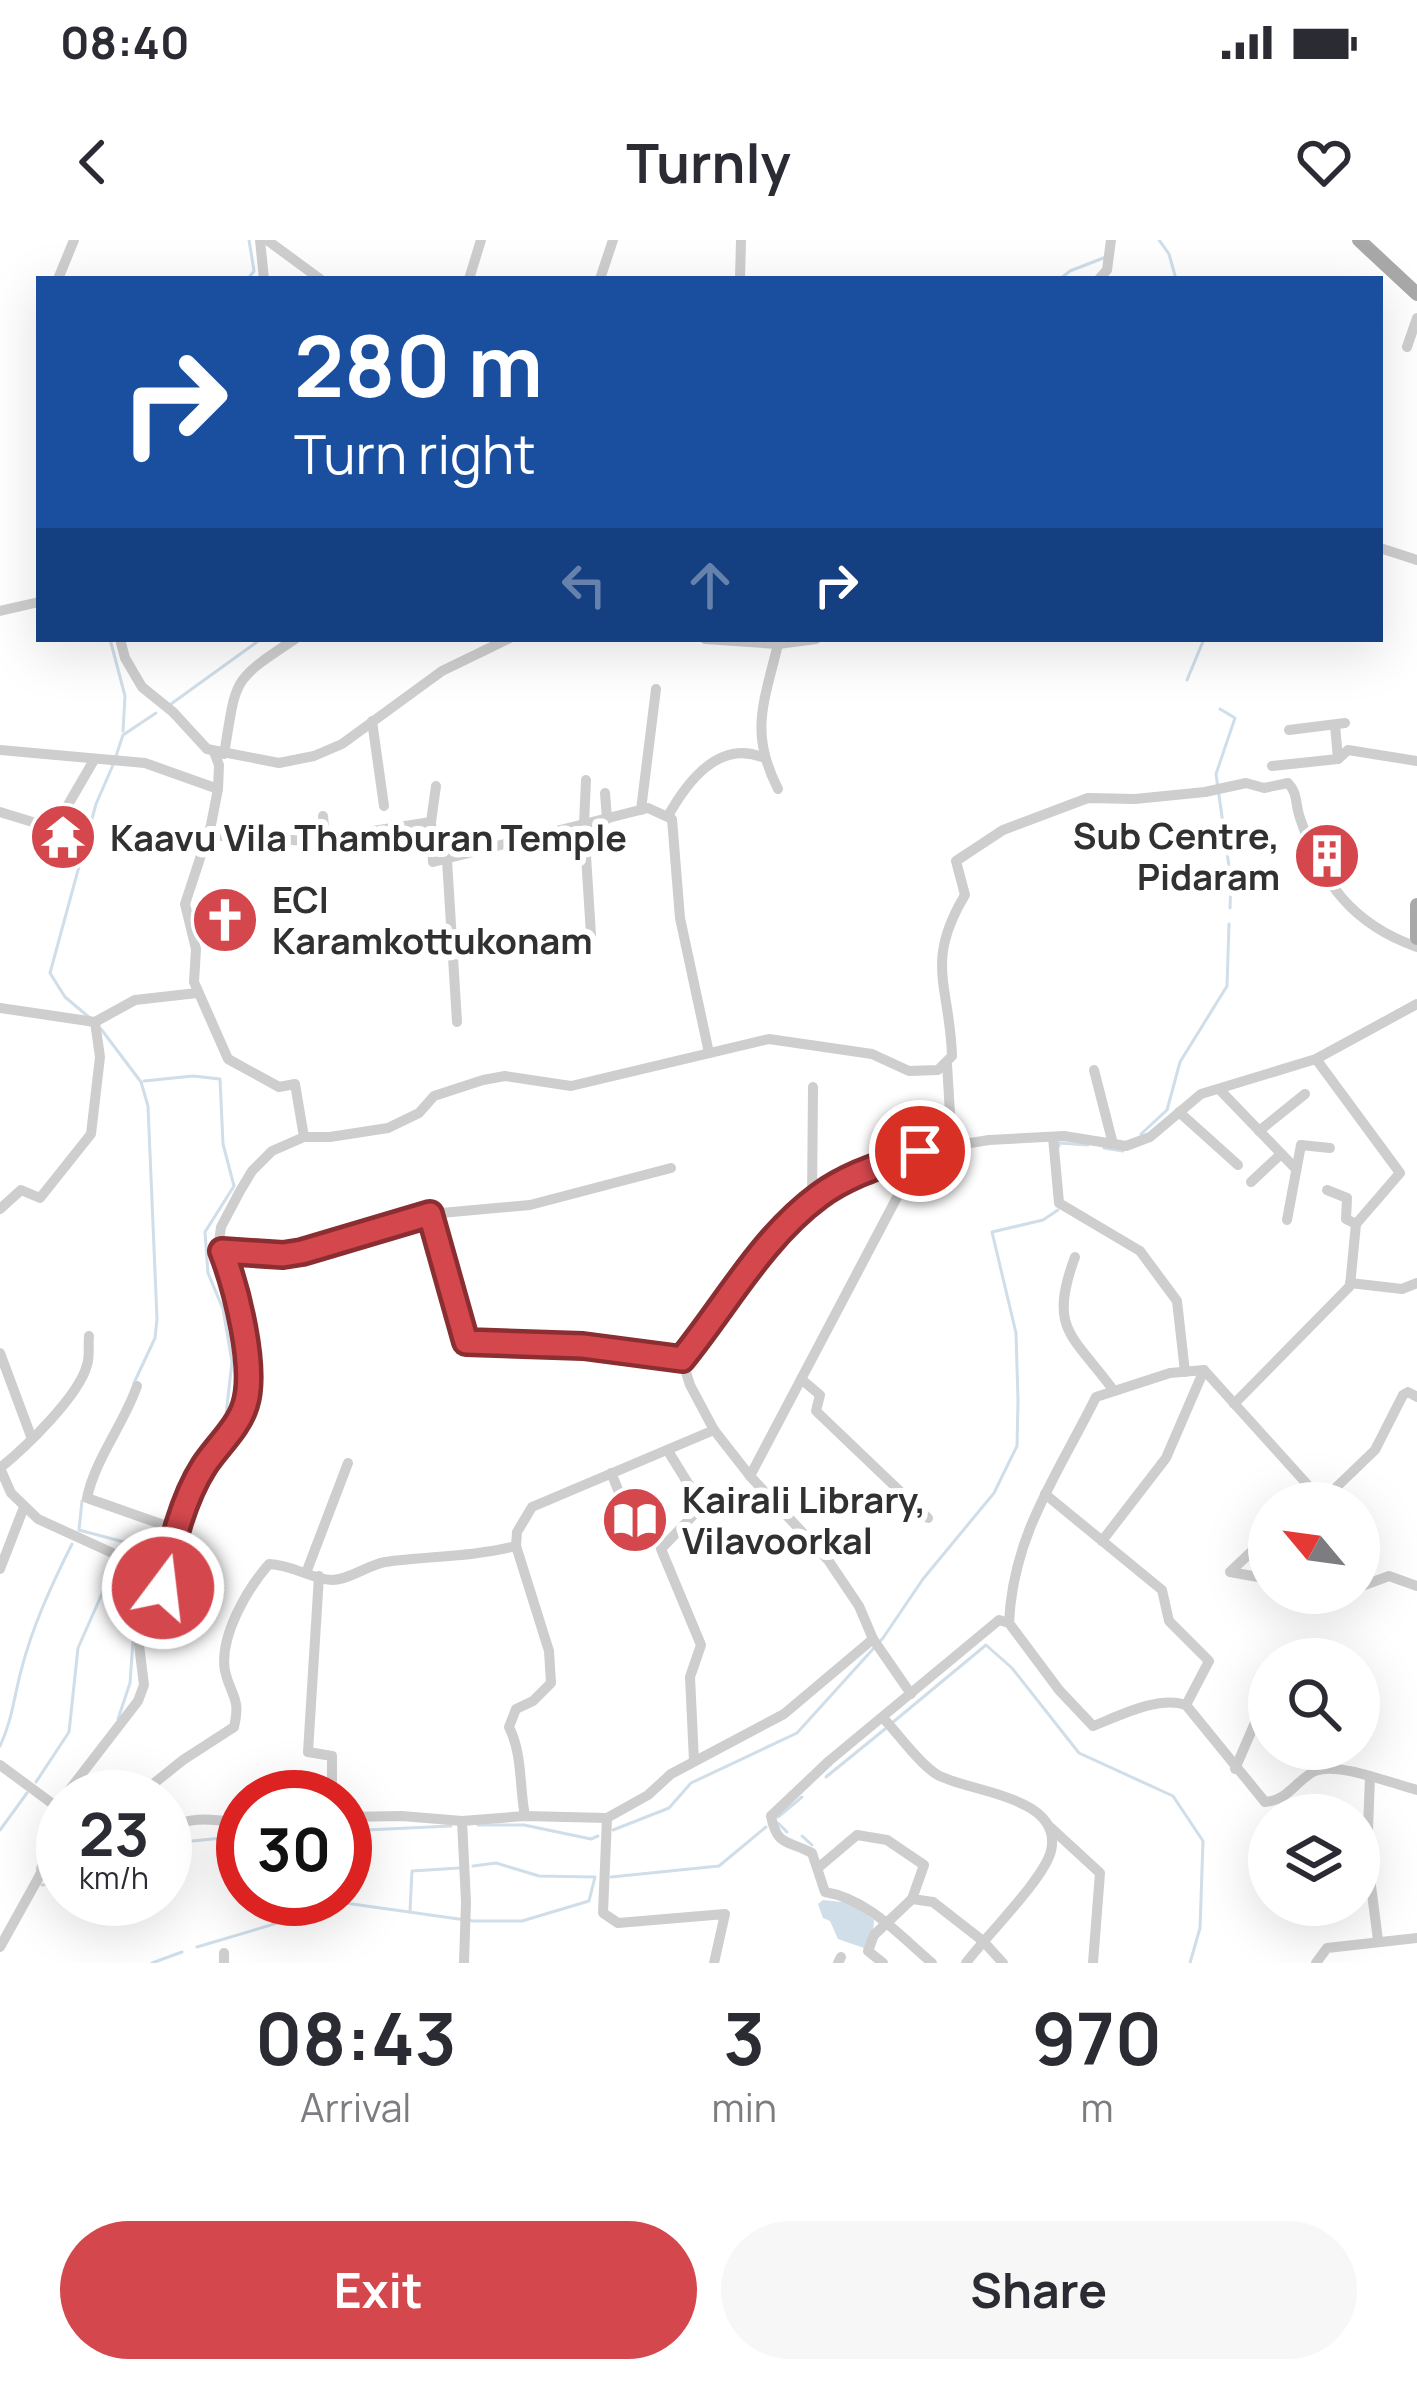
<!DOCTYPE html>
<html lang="en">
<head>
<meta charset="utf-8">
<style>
  body { margin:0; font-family:Manrope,sans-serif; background:#f7f7f7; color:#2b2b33; height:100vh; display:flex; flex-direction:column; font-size:45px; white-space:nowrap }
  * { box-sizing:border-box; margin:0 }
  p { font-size:39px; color:#7c7c81 }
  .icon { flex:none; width:66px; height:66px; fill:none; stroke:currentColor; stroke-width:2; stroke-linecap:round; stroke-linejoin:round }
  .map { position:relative; height:1723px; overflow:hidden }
  .panel { display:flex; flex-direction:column; background:#fff; flex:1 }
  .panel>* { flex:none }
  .top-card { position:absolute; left:36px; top:36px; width:1347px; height:366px; border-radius:0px; box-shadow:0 12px 48px #0002; background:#1a4fa0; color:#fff; overflow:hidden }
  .needle { width:78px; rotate:299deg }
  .controls { position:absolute; left:1248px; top:1242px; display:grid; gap:24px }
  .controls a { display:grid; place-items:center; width:132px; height:132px; border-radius:50%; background:#fff; box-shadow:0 12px 48px #0002; font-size:60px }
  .speed { position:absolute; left:36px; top:1530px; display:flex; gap:24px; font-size:60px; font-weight:700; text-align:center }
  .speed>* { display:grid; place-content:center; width:156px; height:156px; border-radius:50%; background:#fff; box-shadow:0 12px 48px #0002; line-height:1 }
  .speed small { font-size:30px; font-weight:400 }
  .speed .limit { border:18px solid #d22; background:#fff; color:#111 }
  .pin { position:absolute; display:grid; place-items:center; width:102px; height:102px; color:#fff; margin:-51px; border:6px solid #fff; border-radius:50%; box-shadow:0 3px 12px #0007 }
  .me { position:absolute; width:132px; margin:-66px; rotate:15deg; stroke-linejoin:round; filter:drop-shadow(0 0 9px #0008) }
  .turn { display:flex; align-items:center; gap:42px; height:252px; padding:0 60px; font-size:54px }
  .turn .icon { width:156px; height:156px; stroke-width:2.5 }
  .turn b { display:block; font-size:84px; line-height:102px }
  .lanes { display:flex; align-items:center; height:114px; padding:0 60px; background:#0003; justify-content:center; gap:60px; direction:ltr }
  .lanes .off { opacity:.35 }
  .eta { display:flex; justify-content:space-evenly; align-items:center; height:204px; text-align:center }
  .eta b { font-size:72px; font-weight:700; line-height:84px }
  .action { display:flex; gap:24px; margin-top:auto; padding:24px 60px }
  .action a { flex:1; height:138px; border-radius:72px; background:#d4474d; color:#fff; font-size:48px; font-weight:700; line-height:138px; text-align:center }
  .action a+a { background:#f7f7f7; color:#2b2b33 }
  .status { display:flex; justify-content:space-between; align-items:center; height:84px; padding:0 60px; background:#fff; direction:ltr }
  .status svg { height:33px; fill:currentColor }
  header { display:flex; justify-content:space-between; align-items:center; height:156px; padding:0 60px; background:#fff; font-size:54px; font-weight:700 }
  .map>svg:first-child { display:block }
</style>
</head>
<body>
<div class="status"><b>08:40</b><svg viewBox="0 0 49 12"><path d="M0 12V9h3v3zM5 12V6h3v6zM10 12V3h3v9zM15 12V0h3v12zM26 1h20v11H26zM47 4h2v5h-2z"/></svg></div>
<header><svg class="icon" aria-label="back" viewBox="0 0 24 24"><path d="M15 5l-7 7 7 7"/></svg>Turnly<svg class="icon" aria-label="heart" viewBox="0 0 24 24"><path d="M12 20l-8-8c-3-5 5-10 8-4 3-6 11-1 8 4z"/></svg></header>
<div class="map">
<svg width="1417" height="1723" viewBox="0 0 1417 1723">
  <rect width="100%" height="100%" fill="#fff"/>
  <path fill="#cfdee9" d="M823 1660 851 1663 874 1680 873 1692 864 1708 838 1699 830 1681 823 1678 818 1664Z"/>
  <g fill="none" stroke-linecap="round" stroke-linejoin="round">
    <g stroke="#cfdee9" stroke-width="3">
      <path d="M1159 0 1169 14 1176 39"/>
      <path d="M248 39 254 31 249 0"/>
      <path d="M1060 39 1070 31 1106 17"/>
      <path d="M110 399 125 456 123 491"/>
      <path d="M1187 440 1204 399"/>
      <path d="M171 464 261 399"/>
      <path d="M1220 469 1235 478 1216 534 1231 641 1230 668"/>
      <path d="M116 516 123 495 156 473"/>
      <path d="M90 778 65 757 50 733 96 564 113 525"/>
      <path d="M101 789 141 842 148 866 157 1079 155 1098 134 1143"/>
      <path d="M144 841 193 836 220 839 223 904 234 946 205 992 208 1033 223 1069 232 1122 225 1183 194 1234"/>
      <path d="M1141 894 1167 870 1180 822 1227 746 1229 684"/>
      <path d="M1059 906V903L1088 905"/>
      <path d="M1104 908 1123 911"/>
      <path d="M82 1261 79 1290 124 1302 122 1307"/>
      <path d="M173 1279 190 1243"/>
      <path d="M157 1325 168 1294"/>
      <path d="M138 1380 152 1340"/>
      <path d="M118 1479 130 1443 133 1401"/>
      <path d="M892 1483 986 1405 1012 1428 1079 1513 1173 1556 1203 1601 1200 1688 1190 1723"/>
      <path d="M0 1506C12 1481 14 1457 21 1431 32 1387 52 1344 72 1304"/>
      <path d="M826 1537 885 1489"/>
      <path d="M36 1542 69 1492 78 1408 116 1322"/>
      <path d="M778 1577 802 1557"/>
      <path d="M778 1583 787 1592"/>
      <path d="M478 1585H524L591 1599 598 1596"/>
      <path d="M0 1590 27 1553"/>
      <path d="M613 1590 669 1568 691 1543 797 1493 883 1398 923 1339 994 1253 1017 1206 1018 1160 1016 1093 992 992 1043 980 1058 970"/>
      <path d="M345 1591 451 1586"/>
      <path d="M802 1596 812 1605"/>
      <path d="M168 1609 182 1602 243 1596"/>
      <path d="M37 1629 53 1588"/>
      <path d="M611 1637 719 1626 766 1587"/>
      <path d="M42 1645 63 1642"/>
      <path d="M410 1671 412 1631 459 1628"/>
      <path d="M197 1707 345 1663 473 1681H522L589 1661 595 1637 539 1636 496 1623 473 1626"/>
      <path d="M152 1723 182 1712"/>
    </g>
    <g stroke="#cecece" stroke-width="10">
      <path d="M260 0 264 39"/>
      <path d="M267 0 320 39"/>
      <path d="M58 39 74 0"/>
      <path d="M469 39 481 0"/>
      <path d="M600 39 613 0"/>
      <path d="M740 39 741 0"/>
      <path d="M1099 39 1107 30 1111 0"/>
      <path d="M1407 107 1417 78"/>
      <path d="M1380 308 1417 320"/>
      <path d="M0 371 39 362"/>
      <path d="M120 399 125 418 142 447 173 472 207 509 279 523 314 516 342 504 442 431 508 399"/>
      <path d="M705 399 778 404 816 399"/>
      <path d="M778 404C764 463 749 492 778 549"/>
      <path d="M372 481 384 566"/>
      <path d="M1335 485 1338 519"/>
      <path d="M1289 490 1345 483"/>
      <path d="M0 510 145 523 218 549"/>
      <path d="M214 512 219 525 218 549 211 585 185 664 196 709 194 742 228 819 279 847 295 844 304 897"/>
      <path d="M224 514C237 438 230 442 295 399"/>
      <path d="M1272 526 1338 519 1348 510 1417 521"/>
      <path d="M586 540 584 584 591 695"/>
      <path d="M436 546 431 582 433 622 648 568 672 579 680 678 709 813"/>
      <path d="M605 553 607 579"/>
      <path d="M641 570 656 449"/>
      <path d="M0 572 39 584 65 570 94 520"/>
      <path d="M323 576 325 598"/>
      <path d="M668 576C687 542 718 500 762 517"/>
      <path d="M207 595 308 601 431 582"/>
      <path d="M447 620 457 782"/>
      <path d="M0 768 95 782 135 760 197 753"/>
      <path d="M947 824 952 906"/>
      <path d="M1094 830 1113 904"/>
      <path d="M1219 849 1294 927"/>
      <path d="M1179 872 1238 925"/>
      <path d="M1259 891 1305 854"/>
      <path d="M1053 897 1059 963 1140 1011 1177 1061 1185 1132"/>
      <path d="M1251 942 1281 914"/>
      <path d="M1327 950 1347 958 1346 979 1356 984"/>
      <path d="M812 963 813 847"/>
      <path d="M0 969 21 950 40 958 91 894 100 817 95 782"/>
      <path d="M430 974 466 1102 583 1105 682 1119"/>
      <path d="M1287 980 1301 905 1330 908"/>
      <path d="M222 1011 283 1015 302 1012 430 974 530 965 671 928"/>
      <path d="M1075 1017C1048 1090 1072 1094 1114 1151"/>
      <path d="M1350 1043 1402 1049 1417 1043"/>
      <path d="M0 1113 32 1199"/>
      <path d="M801 1139 820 1155 816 1171 928 1278"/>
      <path d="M137 1146C124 1184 95 1219 87 1258L178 1290"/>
      <path d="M1234 1164 1350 1046 1356 984 1400 933 1316 819"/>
      <path d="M714 1190 750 1236 828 1320 859 1366 873 1399 784 1474 671 1534 648 1555 607 1578 603 1673 618 1683 725 1674 714 1723"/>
      <path d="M668 1211 702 1266 661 1309 701 1405 690 1437 694 1521"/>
      <path d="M0 1228 11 1253 38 1279 165 1337"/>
      <path d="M0 1228C25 1208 79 1156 87 1125 90 1117 88 1105 89 1096"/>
      <path d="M611 1233C619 1250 632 1289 635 1306"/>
      <path d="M750 1236 904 944 898 919"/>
      <path d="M1045 1254 1162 1350 1169 1381 1209 1421 1186 1465"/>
      <path d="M1323 1260 1375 1210 1403 1155 1408 1152 1417 1157"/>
      <path d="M1269 1295 1230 1332 1269 1339"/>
      <path d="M1102 1301 1166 1218 1204 1130"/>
      <path d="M516 1306 549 1411 551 1443 533 1461 516 1469 509 1487C523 1515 519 1546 525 1576"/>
      <path d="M0 1329 24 1267"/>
      <path d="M306 1333 348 1223"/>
      <path d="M319 1336 308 1512 332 1516V1557"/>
      <path d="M1359 1347 1389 1336 1417 1346"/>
      <path d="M1009 1383C1013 1294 1058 1234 1096 1157L1170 1133 1204 1130 1324 1263"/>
      <path d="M873 1399 911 1454"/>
      <path d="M884 1479C900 1496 917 1521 936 1534 965 1552 1064 1555 1051 1611 1044 1639 986 1696 966 1723"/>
      <path d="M0 1525 61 1570"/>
      <path d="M1235 1529 1254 1485"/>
      <path d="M1370 1537 1367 1615 1378 1700"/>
      <path d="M64 1557 138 1461 144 1445 138 1397 141 1385 163 1347 173 1302 195 1243 245 1168 248 1152 242 1078 219 1002 221 987 240 951 252 931 272 911 304 897H330L388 888 419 873 434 856 483 840 505 836 571 846 769 799 872 814 909 831 938 830 952 816C950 746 924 723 965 655L956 621 1003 590 1088 558 1135 559 1205 552 1246 543 1264 548 1288 543C1298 553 1295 564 1300 578 1322 643 1352 684 1417 707"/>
      <path d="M137 1557 183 1520 234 1487C241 1457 231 1457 225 1431 219 1397 247 1349 269 1324 294 1325 310 1339 332 1340 349 1340 368 1325 385 1322 429 1316 473 1317 516 1306L517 1292 532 1267 714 1190 690 1145 682 1119 724 1067 759 1014 819 956 865 932 920 911 989 900 1064 896 1126 906 1150 897 1201 854 1316 819 1417 764"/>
      <path d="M345 1577 402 1576 462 1581 466 1662 464 1723"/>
      <path d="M462 1581 525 1576 607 1578"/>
      <path d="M1050 1587 1100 1633 1093 1723"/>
      <path d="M165 1594C183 1573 218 1580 243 1583"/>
      <path d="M818 1628 857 1595 887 1600 924 1625 912 1659 933 1662 983 1701 1003 1723"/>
      <path d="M40 1635 63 1632"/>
      <path d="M0 1707 40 1635 63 1574"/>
      <path d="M224 1713V1723"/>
      <path d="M838 1723 841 1717"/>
      <path d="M883 1723 868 1711 874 1695 912 1659"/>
      <path d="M932 1723C900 1696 868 1659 825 1652L812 1613C788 1600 777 1607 771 1576L829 1521 999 1380 1009 1383 1059 1450 1093 1486C1119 1476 1159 1455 1186 1465L1265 1562C1287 1561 1295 1542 1313 1532 1334 1520 1393 1544 1417 1550"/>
      <path d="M1316 1723 1327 1708 1417 1698"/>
    </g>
    <g stroke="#a9a9a9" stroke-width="14">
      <path d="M1359 0 1417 54"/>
      <path d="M1417 665V698"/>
    </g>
  </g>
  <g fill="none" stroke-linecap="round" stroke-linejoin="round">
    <g stroke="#8a2e32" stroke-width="30">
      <path id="route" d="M163 1348C171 1308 182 1260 204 1226 217 1206 238 1188 245 1165 257 1128 236 1047 222 1011L283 1015 302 1012 430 974 466 1102 583 1106 682 1119C726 1065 762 998 819 956 848 934 887 923 920 911"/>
    </g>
    <use href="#route" stroke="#d4474d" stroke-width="21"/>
  </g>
  <defs>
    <g id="temple-disc" transform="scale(3.45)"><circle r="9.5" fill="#d4474d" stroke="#fff"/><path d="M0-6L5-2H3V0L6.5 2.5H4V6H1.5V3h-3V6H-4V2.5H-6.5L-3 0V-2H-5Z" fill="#fff"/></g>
    <g id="building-disc" transform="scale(3.45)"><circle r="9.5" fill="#d4474d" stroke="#fff"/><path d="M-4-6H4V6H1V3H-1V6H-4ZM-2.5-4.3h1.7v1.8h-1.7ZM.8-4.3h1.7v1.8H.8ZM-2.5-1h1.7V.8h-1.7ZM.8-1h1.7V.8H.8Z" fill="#fff"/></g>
    <g id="church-disc" transform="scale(3.45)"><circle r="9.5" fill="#d4474d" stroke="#fff"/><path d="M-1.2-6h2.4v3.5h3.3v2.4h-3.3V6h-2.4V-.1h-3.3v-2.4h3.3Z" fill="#fff"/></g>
    <g id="library-disc" transform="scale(3.45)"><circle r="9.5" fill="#d4474d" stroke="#fff"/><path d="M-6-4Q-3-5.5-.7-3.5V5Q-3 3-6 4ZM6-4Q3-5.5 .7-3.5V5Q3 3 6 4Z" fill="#fff"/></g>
  </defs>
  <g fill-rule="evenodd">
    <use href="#temple-disc" x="63" y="597"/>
    <use href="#building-disc" x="1327" y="616"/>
    <use href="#church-disc" x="225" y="680"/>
    <use href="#library-disc" x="635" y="1280"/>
  </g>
  <g text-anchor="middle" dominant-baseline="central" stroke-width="12" stroke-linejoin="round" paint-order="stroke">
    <g font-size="36" font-weight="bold" fill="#313131" stroke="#fff" text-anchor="start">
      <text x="1280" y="595" text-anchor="end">Sub Centre,<tspan x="1280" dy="41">Pidaram</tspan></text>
      <text x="110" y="597">Kaavu Vila Thamburan Temple</text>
      <text x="272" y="659">ECI<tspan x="272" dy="41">Karamkottukonam</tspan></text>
      <text x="682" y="1259">Kairali Library,<tspan x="682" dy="41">Vilavoorkal</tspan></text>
    </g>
  </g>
</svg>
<div class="controls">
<a><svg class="needle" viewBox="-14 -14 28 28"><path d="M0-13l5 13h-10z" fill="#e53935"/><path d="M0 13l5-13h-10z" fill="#7c7c81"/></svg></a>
<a><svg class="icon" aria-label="search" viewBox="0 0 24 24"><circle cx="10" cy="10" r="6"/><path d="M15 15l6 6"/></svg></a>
<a><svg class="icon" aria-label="layers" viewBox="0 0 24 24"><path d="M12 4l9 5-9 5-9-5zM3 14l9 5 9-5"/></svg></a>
</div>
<div class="speed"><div>23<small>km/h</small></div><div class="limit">30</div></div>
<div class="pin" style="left:920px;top:911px;background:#d93025"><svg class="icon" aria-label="arrive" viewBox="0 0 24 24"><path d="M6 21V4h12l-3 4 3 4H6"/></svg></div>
<svg class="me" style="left:163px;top:1348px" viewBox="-20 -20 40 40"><circle r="17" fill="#d4474d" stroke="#fff" stroke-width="3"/><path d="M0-11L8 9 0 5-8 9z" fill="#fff"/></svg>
<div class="top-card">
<div class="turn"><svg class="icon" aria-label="right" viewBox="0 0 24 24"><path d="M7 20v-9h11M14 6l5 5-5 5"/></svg><div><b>280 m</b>Turn right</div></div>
<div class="lanes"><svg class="icon off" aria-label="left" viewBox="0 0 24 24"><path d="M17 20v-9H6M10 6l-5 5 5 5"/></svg><svg class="icon off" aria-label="ahead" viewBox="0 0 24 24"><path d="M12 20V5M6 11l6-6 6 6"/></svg><svg class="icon" aria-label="right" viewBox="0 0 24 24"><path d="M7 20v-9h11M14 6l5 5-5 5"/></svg></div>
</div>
</div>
<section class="panel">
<div class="eta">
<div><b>08:43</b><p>Arrival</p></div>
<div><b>3</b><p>min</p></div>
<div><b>970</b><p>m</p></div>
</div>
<div class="action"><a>Exit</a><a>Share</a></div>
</section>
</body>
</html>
